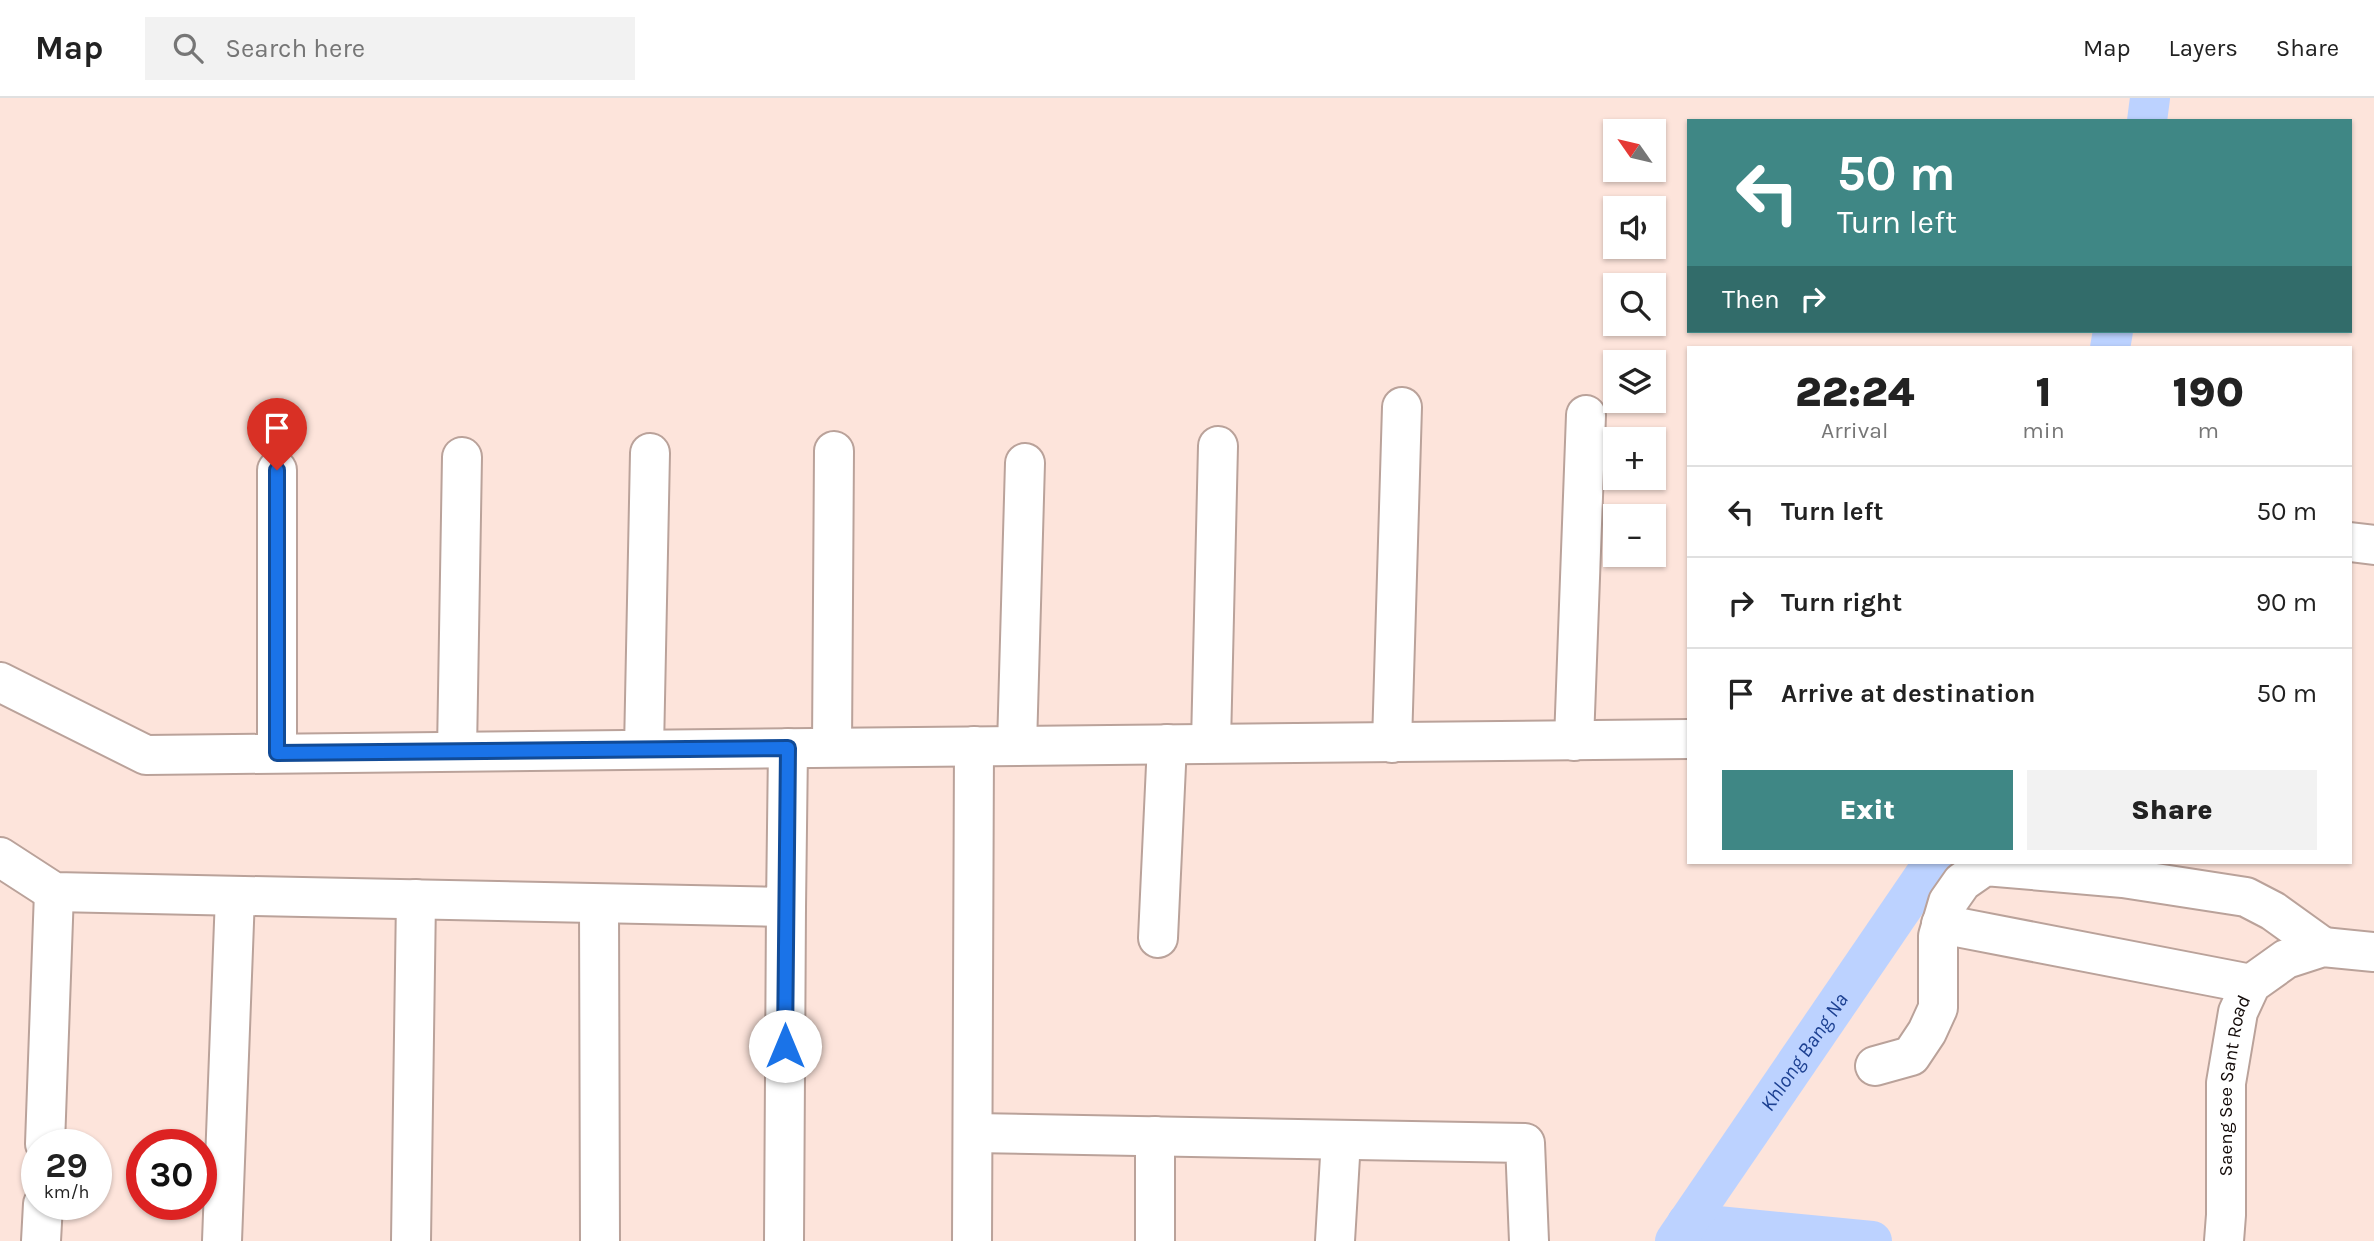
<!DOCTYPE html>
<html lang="en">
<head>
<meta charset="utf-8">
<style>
  body { margin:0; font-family:Karla,sans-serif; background:#f2f2f2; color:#222; height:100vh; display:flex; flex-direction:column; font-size:26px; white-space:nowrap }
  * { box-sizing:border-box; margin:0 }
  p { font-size:23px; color:#767676 }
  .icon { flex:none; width:38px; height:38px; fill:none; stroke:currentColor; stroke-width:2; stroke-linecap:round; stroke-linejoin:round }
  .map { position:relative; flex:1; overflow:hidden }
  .drawer { position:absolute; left:1687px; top:248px; width:665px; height:518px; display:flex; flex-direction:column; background:#fff; border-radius:0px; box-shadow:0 2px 5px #0004 }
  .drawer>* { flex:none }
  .banner { position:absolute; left:1687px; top:21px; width:665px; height:214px; border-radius:0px; box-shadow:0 2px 5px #0004; background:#3f8785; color:#fff; overflow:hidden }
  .needle { width:46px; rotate:304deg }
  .tools { position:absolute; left:1603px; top:21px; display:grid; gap:14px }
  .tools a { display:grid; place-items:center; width:63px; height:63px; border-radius:0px; background:#fff; box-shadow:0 2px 5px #0004; font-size:35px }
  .speed { position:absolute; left:21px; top:1031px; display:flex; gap:14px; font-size:35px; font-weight:700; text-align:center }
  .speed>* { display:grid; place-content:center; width:91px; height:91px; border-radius:50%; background:#fff; box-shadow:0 2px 5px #0004; line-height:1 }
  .speed small { font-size:18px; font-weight:400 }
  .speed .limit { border:10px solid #d22; background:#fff; color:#111 }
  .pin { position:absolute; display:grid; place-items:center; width:60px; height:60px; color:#fff; margin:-72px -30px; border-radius:50% 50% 50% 0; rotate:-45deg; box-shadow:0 0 7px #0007 }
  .pin .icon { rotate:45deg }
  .me { position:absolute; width:77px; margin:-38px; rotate:0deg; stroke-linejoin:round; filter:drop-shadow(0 0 5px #0008) }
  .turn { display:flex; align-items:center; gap:24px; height:147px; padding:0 35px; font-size:32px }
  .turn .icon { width:91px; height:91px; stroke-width:2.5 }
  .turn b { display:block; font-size:49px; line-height:60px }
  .then { display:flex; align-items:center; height:66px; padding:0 35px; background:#0003; gap:14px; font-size:26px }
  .eta { display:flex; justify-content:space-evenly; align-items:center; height:119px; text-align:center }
  .eta b { font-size:42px; font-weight:800; line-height:49px }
  .cta { display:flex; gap:14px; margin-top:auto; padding:14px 35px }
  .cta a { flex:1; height:80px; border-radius:0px; background:#3f8785; color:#fff; font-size:28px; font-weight:800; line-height:80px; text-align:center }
  .cta a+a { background:#f2f2f2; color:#222 }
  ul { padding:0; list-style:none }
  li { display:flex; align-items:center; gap:21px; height:91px; padding:0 35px; border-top:2px solid #e0e0e0 }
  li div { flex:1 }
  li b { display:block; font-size:26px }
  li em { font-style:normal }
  header { display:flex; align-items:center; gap:42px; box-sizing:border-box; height:98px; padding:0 35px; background:#fff; border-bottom:2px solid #e0e0e0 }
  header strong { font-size:33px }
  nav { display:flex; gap:38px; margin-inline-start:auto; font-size:24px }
  .search { width:490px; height:63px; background:#f2f2f2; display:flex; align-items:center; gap:18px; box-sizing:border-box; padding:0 24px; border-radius:0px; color:#767676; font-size:26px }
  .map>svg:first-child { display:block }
</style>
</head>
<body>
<header>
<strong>Map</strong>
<div class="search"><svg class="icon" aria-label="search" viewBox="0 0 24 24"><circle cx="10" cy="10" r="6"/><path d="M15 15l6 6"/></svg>Search here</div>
<nav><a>Map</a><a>Layers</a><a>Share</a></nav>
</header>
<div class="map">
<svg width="2374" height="1143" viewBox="0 0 2374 1143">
  <rect width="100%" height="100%" fill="#fde4db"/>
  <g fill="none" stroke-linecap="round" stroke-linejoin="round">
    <g stroke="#bcd2ff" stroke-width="40">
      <path d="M2147 23 2150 0"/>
      <path d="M2110 250 2113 233"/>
      <path d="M1687 1125 1872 1143"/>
      <path id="s1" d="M1675 1143 1933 765"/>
    </g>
    <g stroke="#baa29a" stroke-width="42">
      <g id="street">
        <path d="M277 372V655"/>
        <path d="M2350 444 2374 447"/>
        <path d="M0 584 146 657 1689 641"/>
        <path d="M1574 643 1586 317"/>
        <path d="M1211 645 1218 348"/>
        <path d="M1392 645 1402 309"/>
        <path d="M1017 648 1025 365"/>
        <path d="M832 649 834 353"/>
        <path d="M644 651 650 355"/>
        <path d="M457 653 462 359"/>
        <path d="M0 759 54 794 786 809 788 650"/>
        <path d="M599 806 600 1143"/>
        <path d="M1941 826 2251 886"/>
        <path d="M1158 840 1167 646"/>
        <path d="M1875 968 1911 958 1927 934 1938 910V838L1948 804 1962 784 1985 768 2123 780 2246 799 2273 813 2323 849"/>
        <path d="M973 1035 1525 1045 1529 1143"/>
        <path d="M45 1046 54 794"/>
        <path d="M41 1143 43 1106"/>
        <path d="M222 1143 235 798"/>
        <path d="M411 1143 416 801"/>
        <path d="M784 1143 786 809"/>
        <path d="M972 1143 974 648"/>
        <path d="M1155 1143V1038"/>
        <path d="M1335 1143 1341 1042"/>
        <path id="s2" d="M2224 1143 2226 1117V985L2238 914 2251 886 2286 861 2323 849 2374 854"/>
      </g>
    </g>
    <use href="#street" stroke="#fff" stroke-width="38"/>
  </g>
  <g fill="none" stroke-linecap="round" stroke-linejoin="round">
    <g stroke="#114b97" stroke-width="18">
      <path id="route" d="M277 372V655L788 650 785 948"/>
    </g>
    <use href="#route" stroke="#1a73e8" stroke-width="12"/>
  </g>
  <g text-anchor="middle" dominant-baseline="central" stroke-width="6" stroke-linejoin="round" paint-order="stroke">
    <g font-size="19" fill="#130b09" stroke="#fbf6f4">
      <text stroke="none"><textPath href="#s2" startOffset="156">Saeng See Sant Road</textPath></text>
    </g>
    <g font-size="21" font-style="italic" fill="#1d4192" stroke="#fbf6f4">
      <text stroke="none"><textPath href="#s1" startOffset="229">Khlong Bang Na</textPath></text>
    </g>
  </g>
</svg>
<div class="tools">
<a><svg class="needle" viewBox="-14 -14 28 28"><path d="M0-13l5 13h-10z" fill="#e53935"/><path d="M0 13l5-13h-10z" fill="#767676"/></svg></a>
<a><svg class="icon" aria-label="sound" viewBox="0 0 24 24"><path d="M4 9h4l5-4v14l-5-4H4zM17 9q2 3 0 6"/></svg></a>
<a><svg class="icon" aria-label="search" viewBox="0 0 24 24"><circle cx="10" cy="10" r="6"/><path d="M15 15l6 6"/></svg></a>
<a><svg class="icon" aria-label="layers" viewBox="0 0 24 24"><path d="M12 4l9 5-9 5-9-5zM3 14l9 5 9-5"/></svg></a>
<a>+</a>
<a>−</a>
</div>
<div class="speed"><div>29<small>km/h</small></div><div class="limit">30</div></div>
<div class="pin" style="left:277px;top:372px;background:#d93025"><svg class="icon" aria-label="arrive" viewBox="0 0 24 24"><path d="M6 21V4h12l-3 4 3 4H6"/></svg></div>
<svg class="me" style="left:785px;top:948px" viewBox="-20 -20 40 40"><circle r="19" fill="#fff"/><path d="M0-13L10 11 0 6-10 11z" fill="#1a73e8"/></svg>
<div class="banner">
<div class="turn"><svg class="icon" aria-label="left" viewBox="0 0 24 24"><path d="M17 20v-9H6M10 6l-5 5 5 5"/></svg><div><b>50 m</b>Turn left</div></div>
<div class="then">Then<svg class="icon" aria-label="right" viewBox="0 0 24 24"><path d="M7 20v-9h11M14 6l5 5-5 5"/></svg></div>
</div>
<section class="drawer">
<div class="eta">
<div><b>22:24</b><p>Arrival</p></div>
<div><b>1</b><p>min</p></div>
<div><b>190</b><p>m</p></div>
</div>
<ul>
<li><svg class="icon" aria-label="left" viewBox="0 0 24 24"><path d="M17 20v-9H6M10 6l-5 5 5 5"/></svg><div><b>Turn left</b></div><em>50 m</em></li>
<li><svg class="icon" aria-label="right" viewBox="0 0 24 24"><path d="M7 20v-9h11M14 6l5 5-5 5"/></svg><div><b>Turn right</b></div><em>90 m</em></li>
<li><svg class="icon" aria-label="arrive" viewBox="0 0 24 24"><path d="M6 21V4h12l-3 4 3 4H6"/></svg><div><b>Arrive at destination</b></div><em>50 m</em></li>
</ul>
<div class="cta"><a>Exit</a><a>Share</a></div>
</section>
</div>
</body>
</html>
